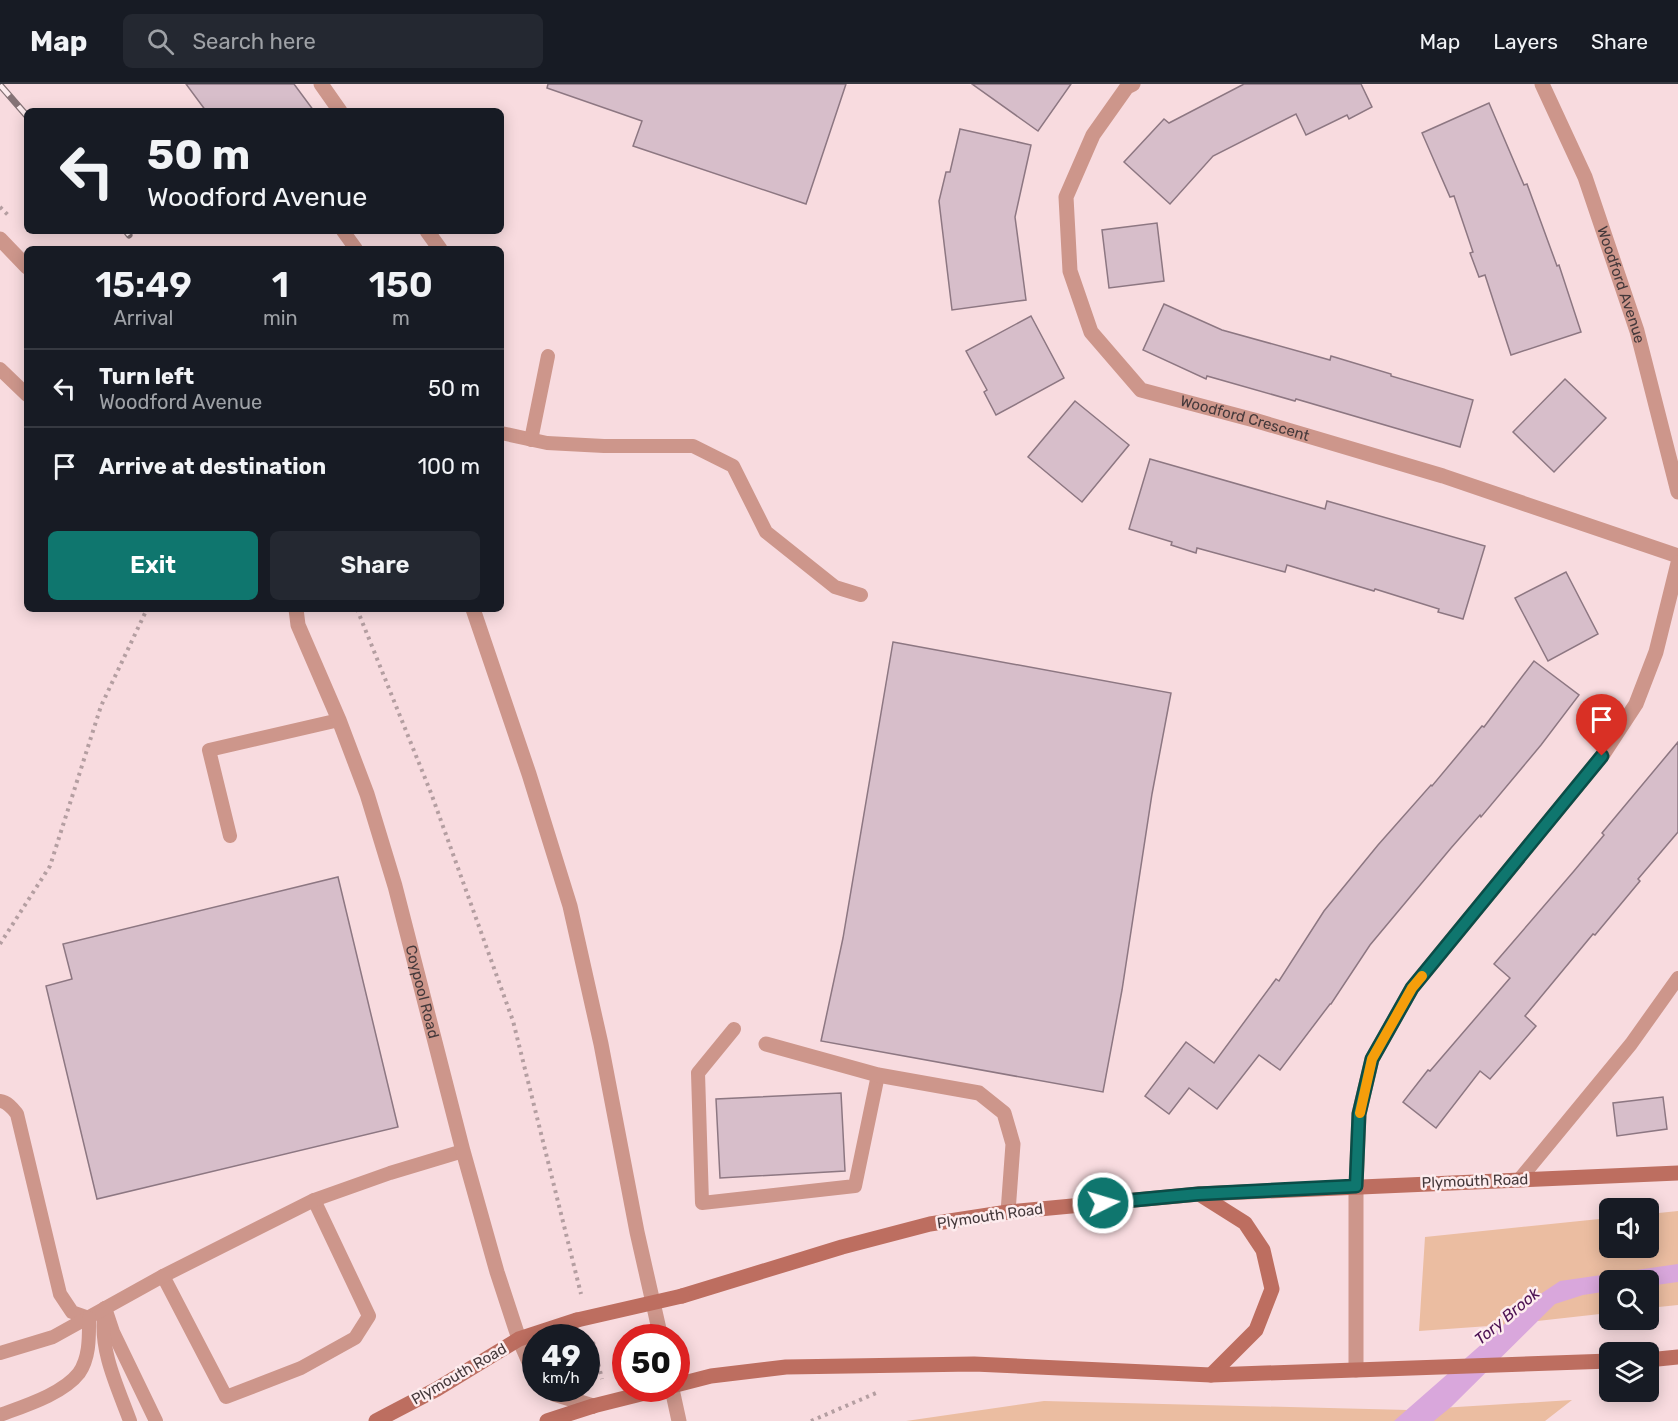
<!DOCTYPE html>
<html lang="en">
<head>
<meta charset="utf-8">
<style>
  body { margin:0; font-family:Rubik,sans-serif; background:#242831; color:#f1f3f6; height:100vh; display:flex; flex-direction:column; font-size:22px; white-space:nowrap }
  * { box-sizing:border-box; margin:0 }
  p { font-size:20px; color:#9ea1a6 }
  .icon { flex:none; width:33px; height:33px; fill:none; stroke:currentColor; stroke-width:2; stroke-linecap:round; stroke-linejoin:round }
  .map { position:relative; flex:1; overflow:hidden }
  .panel { position:absolute; left:24px; top:162px; width:480px; height:366px; display:flex; flex-direction:column; background:#171b24; border-radius:9px; box-shadow:0 3px 15px #0003 }
  .panel>* { flex:none }
  .hud { position:absolute; left:24px; top:24px; width:480px; height:126px; border-radius:9px; box-shadow:0 3px 15px #0003; background:#171b24; color:#f1f3f6; overflow:hidden }
  .controls { position:absolute; left:1599px; top:1114px; display:grid; gap:12px }
  .controls a { display:grid; place-items:center; width:60px; height:60px; border-radius:9px; background:#171b24; box-shadow:0 3px 15px #0003; font-size:30px }
  .speed { position:absolute; left:522px; top:1240px; display:flex; gap:12px; font-size:30px; font-weight:700; text-align:center }
  .speed>* { display:grid; place-content:center; width:78px; height:78px; border-radius:50%; background:#171b24; box-shadow:0 3px 15px #0003; line-height:1 }
  .speed small { font-size:15px; font-weight:400 }
  .speed .limit { border:9px solid #d22; background:#fff; color:#111 }
  .pin { position:absolute; display:grid; place-items:center; width:51px; height:51px; color:#fff; margin:-62px -26px; border-radius:50% 50% 50% 0; rotate:-45deg; box-shadow:0 0 6px #0007 }
  .pin .icon { rotate:45deg }
  .me { position:absolute; width:66px; margin:-33px; rotate:85deg; stroke-linejoin:round; filter:drop-shadow(0 0 4px #0008) }
  .turn { display:flex; align-items:center; gap:21px; height:126px; padding:0 24px; font-size:27px }
  .turn .icon { width:78px; height:78px; stroke-width:2.5 }
  .turn b { display:block; font-size:42px; line-height:51px }
  .eta { display:flex; justify-content:space-evenly; align-items:center; height:102px; text-align:center }
  .eta b { font-size:36px; font-weight:600; line-height:42px }
  .button { display:flex; gap:12px; margin-top:auto; padding:12px 24px }
  .button a { flex:1; height:69px; border-radius:9px; background:#0f766e; color:#fff; font-size:24px; font-weight:600; line-height:69px; text-align:center }
  .button a+a { background:#242831; color:#f1f3f6 }
  ul { padding:0; list-style:none }
  li { display:flex; align-items:center; gap:18px; height:78px; padding:0 24px; border-top:2px solid #363941 }
  li div { flex:1 }
  li b { display:block; font-size:22px }
  li em { font-style:normal }
  header { display:flex; align-items:center; gap:36px; box-sizing:border-box; height:84px; padding:0 30px; background:#171b24; border-bottom:2px solid #363941 }
  header strong { font-size:28px }
  nav { display:flex; gap:33px; margin-inline-start:auto; font-size:21px }
  .search { width:420px; height:54px; background:#242831; display:flex; align-items:center; gap:15px; box-sizing:border-box; padding:0 21px; border-radius:9px; color:#9ea1a6; font-size:22px }
  .map>svg:first-child { display:block }
</style>
</head>
<body>
<header>
<strong>Map</strong>
<div class="search"><svg class="icon" aria-label="search" viewBox="0 0 24 24"><circle cx="10" cy="10" r="6"/><path d="M15 15l6 6"/></svg>Search here</div>
<nav><a>Map</a><a>Layers</a><a>Share</a></nav>
</header>
<div class="map">
<svg width="1678" height="1337" viewBox="0 0 1678 1337">
  <rect width="100%" height="100%" fill="#f8dbdf"/>
  <g fill="#ebbda1">
    <path d="M1678 1127V1221L1649 1224 1648 1197H1610L1609 1229 1503 1241 1419 1247 1425 1153 1609 1134 1610 1164H1648L1649 1130Z"/>
    <path d="M1572 1316 1545 1337H906L1044 1317 1408 1326Z"/>
  </g>
  <path fill="#d9a7dc" d="M1678 1180V1198L1649 1202 1648 1197H1610L1609 1207 1583 1211 1555 1220 1451 1323 1435 1336 1434 1337H1394L1533 1215 1560 1197Z"/>
  <g fill="#d7beca" stroke="#8d7782" stroke-width="1.5">
    <path d="M186 0H294L314 27H206Z"/>
    <path d="M548 0H846L806 120 633 62 642 37 547 4Z"/>
    <path d="M972 0H1071L1038 47Z"/>
    <path d="M1244 0H1361L1372 23 1349 35 1347 31 1306 51 1296 30 1213 72 1170 120 1124 78 1164 35 1169 39Z"/>
    <path d="M1489 19 1524 101 1527 100 1557 182 1559 181 1581 248 1511 271 1485 191 1479 193 1470 169 1473 168 1454 112 1450 113 1422 49Z"/>
    <path d="M960 45 1031 61 1015 133 1026 216 952 226 939 117 946 88H950Z"/>
    <path d="M1157 139 1164 197 1109 204 1102 146Z"/>
    <path d="M1164 220 1222 246 1330 276 1331 272 1391 290V292L1473 316 1460 363 1296 315 1295 317 1207 292 1206 295 1143 266Z"/>
    <path d="M1031 232 1064 294 996 331 984 308 987 306 966 267Z"/>
    <path d="M1565 295 1606 334 1554 388 1513 348Z"/>
    <path d="M1075 317 1129 361 1082 418 1028 373Z"/>
    <path d="M1150 375 1325 425 1327 417 1485 462 1463 535 1438 528 1439 525 1375 505 1374 507 1287 481 1285 488 1197 464 1196 469 1171 461 1172 458 1129 445Z"/>
    <path d="M1566 488 1598 550 1548 577 1515 514Z"/>
    <path d="M893 558 1171 609 1152 710 1122 906 1103 1008 821 957 843 854Z"/>
    <path d="M1534 577 1579 611 1541 661 1481 733 1480 731 1451 764 1370 861 1331 920H1330L1280 986 1259 971 1217 1025 1189 1004 1169 1030 1145 1012 1186 958 1214 979 1276 895 1279 897 1324 827 1378 761 1431 701 1432 702 1482 642 1484 643Z"/>
    <path d="M1678 658V748L1638 795 1640 797 1595 851 1593 850 1525 932 1536 942 1490 995 1480 987 1436 1044 1403 1018 1428 986 1430 987 1510 894 1494 880 1574 787 1604 751 1602 749Z"/>
    <path d="M338 793 398 1043 97 1115 46 902 72 895 63 860Z"/>
    <path d="M841 1009 845 1087 720 1094 716 1015Z"/>
    <path d="M1663 1013 1667 1045 1617 1052 1613 1019Z"/>
  </g>
  <g fill="none" stroke-linecap="round" stroke-linejoin="round">
    <g stroke="#b49ea1" stroke-width="4" stroke-dasharray="3 4.5" stroke-linecap="butt">
      <path d="M0 123 8 131"/>
      <path d="M357 525 431 709 513 937 581 1210"/>
      <path d="M0 860 50 782 101 622 147 525"/>
      <path d="M593 1258 602 1295"/>
      <path d="M811 1337 876 1309"/>
    </g>
    <g stroke="#cd968b" stroke-width="14">
      <path d="M343 147 356 165"/>
      <path d="M0 285 27 311"/>
      <path d="M501 349 547 359 604 362H693L733 382 766 448 835 503 861 511"/>
      <path d="M531 356 548 272"/>
      <path d="M230 752 209 666 339 636"/>
      <path d="M734 945 698 989 702 1119 855 1102 878 991"/>
      <path d="M0 1017C8 1018 13 1025 17 1030L60 1210 72 1228 89 1234"/>
      <path d="M1519 1096 1631 960 1678 894"/>
      <path d="M163 1192 226 1313 301 1284 355 1254 369 1232 314 1116"/>
      <path d="M105 1224 113 1248 156 1337"/>
      <path d="M104 1232C100 1268 118 1304 130 1337"/>
      <path d="M0 1269 53 1253 163 1192 314 1116 390 1089 463 1067"/>
      <path d="M0 1331C24 1322 63 1310 79 1289 90 1273 89 1252 89 1234"/>
    </g>
    <g stroke="#cd968b" stroke-width="15">
      <path d="M321 0 340 27"/>
      <path id="s1" d="M1133 0 1127 3 1093 51 1066 113 1070 187 1091 248 1141 306 1254 336 1443 392 1678 472"/>
      <path id="s2" d="M1542 0 1585 93 1637 247 1678 408"/>
      <path d="M427 147 440 165"/>
      <path d="M0 155 27 183"/>
      <path id="s3" d="M296 525 298 541 339 636 367 710 395 802 463 1067 497 1188 519 1255 536 1294"/>
      <path d="M473 525 529 690 570 822 601 960 637 1148 661 1254"/>
      <path d="M766 960 878 991 979 1009 1004 1029 1013 1060 1008 1128"/>
      <path d="M1356 1286V1102L1359 1030 1372 975 1412 904 1602 672 1636 620 1656 568 1678 479"/>
      <path d="M548 1305 554 1310 593 1322"/>
      <path d="M672 1305 679 1337"/>
    </g>
    <g stroke="#bd6e60" stroke-width="15">
      <path d="M1199 1110 1245 1139 1263 1166 1272 1205 1256 1246 1211 1291"/>
      <path d="M682 1212 842 1163 930 1140 1008 1128 1199 1110 1678 1089"/>
      <path d="M1648 1276 1678 1273"/>
      <path d="M676 1301 711 1292 786 1283 974 1280 1211 1291 1610 1277"/>
      <path d="M376 1337 437 1305 519 1255 577 1236"/>
      <path d="M547 1337 593 1322"/>
    </g>
    <g stroke="#857376" stroke-width="7">
      <g id="rail">
        <path d="M0 1 27 32"/>
        <path d="M126 147 129 151"/>
      </g>
    </g>
    <use href="#rail" stroke="#fdecee" stroke-width="4.5" stroke-dasharray="14" stroke-linecap="butt"/>
    <g stroke="#bd6e60" stroke-width="15">
      <path d="M577 1236 682 1212"/>
      <path d="M593 1322 661 1305"/>
    </g>
  </g>
  <g fill="none" stroke-linecap="round" stroke-linejoin="round">
    <g stroke="#0a4d48" stroke-width="15">
      <path id="route" d="M1103 1119 1198 1110 1356 1102 1359 1030 1372 975 1412 904 1602 672"/>
    </g>
    <use href="#route" stroke="#0f766e" stroke-width="10"/>
    <path stroke="#f59e0b" stroke-width="10" d="M1360 1029 1372 975 1412 904 1422 892"/>
  </g>
  <g text-anchor="middle" dominant-baseline="central" stroke-width="5" stroke-linejoin="round" paint-order="stroke">
    <g font-size="15" fill="#45393b" stroke="#fdecee">
      <text stroke="none"><textPath href="#s2" startOffset="216">Woodford Avenue</textPath></text>
      <text stroke="none"><textPath href="#s1" startOffset="456">Woodford Crescent</textPath></text>
      <text stroke="none"><textPath href="#s3" startOffset="404">Coypool Road</textPath></text>
      <text transform="translate(1475 1097) rotate(-2)">Plymouth Road</text>
      <text transform="translate(990 1132) rotate(-8)">Plymouth Road</text>
      <text transform="translate(459 1290) rotate(-30)">Plymouth Road</text>
    </g>
    <g font-size="16" font-style="italic" fill="#4c1052" stroke="#fdecee">
      <text transform="translate(1507 1232) rotate(-40)">Tory Brook</text>
    </g>
  </g>
</svg>
<div class="controls">
<a><svg class="icon" aria-label="sound" viewBox="0 0 24 24"><path d="M4 9h4l5-4v14l-5-4H4zM17 9q2 3 0 6"/></svg></a>
<a><svg class="icon" aria-label="search" viewBox="0 0 24 24"><circle cx="10" cy="10" r="6"/><path d="M15 15l6 6"/></svg></a>
<a><svg class="icon" aria-label="layers" viewBox="0 0 24 24"><path d="M12 4l9 5-9 5-9-5zM3 14l9 5 9-5"/></svg></a>
</div>
<div class="speed"><div>49<small>km/h</small></div><div class="limit">50</div></div>
<div class="pin" style="left:1602px;top:672px;background:#d93025"><svg class="icon" aria-label="arrive" viewBox="0 0 24 24"><path d="M6 21V4h12l-3 4 3 4H6"/></svg></div>
<svg class="me" style="left:1103px;top:1119px" viewBox="-20 -20 40 40"><circle r="17" fill="#0f766e" stroke="#fff" stroke-width="3"/><path d="M0-11L8 9 0 5-8 9z" fill="#fff"/></svg>
<div class="hud">
<div class="turn"><svg class="icon" aria-label="left" viewBox="0 0 24 24"><path d="M17 20v-9H6M10 6l-5 5 5 5"/></svg><div><b>50 m</b>Woodford Avenue</div></div>
</div>
<section class="panel">
<div class="eta">
<div><b>15:49</b><p>Arrival</p></div>
<div><b>1</b><p>min</p></div>
<div><b>150</b><p>m</p></div>
</div>
<ul>
<li><svg class="icon" aria-label="left" viewBox="0 0 24 24"><path d="M17 20v-9H6M10 6l-5 5 5 5"/></svg><div><b>Turn left</b><p>Woodford Avenue</p></div><em>50 m</em></li>
<li><svg class="icon" aria-label="arrive" viewBox="0 0 24 24"><path d="M6 21V4h12l-3 4 3 4H6"/></svg><div><b>Arrive at destination</b></div><em>100 m</em></li>
</ul>
<div class="button"><a>Exit</a><a>Share</a></div>
</section>
</div>
</body>
</html>
